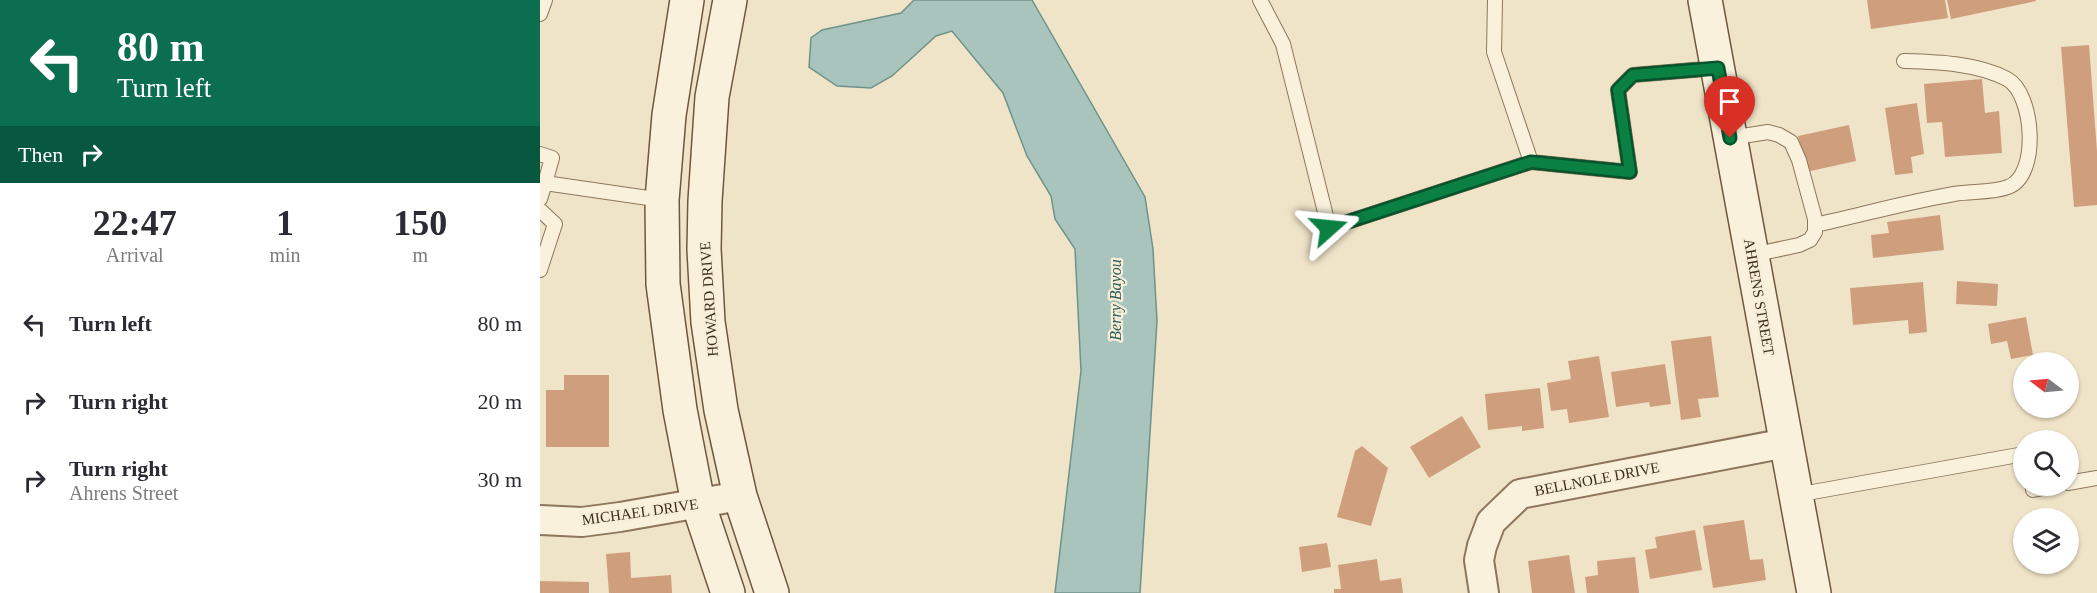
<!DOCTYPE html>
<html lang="en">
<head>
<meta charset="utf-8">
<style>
  body { margin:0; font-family:Georgia,serif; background:#f2f2f3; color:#2b2b33; height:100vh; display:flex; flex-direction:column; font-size:22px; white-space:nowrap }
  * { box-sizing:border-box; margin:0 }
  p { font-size:20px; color:#7c7c81 }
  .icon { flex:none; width:33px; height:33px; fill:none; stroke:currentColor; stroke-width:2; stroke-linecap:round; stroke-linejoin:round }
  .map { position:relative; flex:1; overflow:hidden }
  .sheet { display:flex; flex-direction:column; background:#fff; width:540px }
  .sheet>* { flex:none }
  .banner { background:#0b6e4f; color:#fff; overflow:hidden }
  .needle { width:39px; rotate:286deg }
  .tools { position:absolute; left:1473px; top:352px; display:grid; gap:12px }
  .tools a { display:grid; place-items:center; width:66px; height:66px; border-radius:50%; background:#fff; box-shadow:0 2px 4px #0004; font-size:30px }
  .pin { position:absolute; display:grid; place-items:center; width:51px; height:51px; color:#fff; margin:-62px -26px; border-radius:50% 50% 50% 0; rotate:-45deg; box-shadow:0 0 6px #0007 }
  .pin .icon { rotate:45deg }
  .me { position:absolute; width:66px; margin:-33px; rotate:72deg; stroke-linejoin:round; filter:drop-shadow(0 0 4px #0008) }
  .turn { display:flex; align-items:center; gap:21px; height:126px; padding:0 18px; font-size:27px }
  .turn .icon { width:78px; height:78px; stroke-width:2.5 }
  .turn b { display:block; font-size:42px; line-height:51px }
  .then { display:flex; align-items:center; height:57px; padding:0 18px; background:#0003; gap:12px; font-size:22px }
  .eta { display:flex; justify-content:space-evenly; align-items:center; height:102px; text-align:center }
  .eta b { font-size:36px; font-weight:600; line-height:42px }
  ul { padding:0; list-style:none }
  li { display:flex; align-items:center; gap:18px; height:78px; padding:0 18px }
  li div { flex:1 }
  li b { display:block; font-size:22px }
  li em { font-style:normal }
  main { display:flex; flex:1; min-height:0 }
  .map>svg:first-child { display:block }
</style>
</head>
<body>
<main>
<section class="sheet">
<div class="banner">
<div class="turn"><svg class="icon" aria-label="left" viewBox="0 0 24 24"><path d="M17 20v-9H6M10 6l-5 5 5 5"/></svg><div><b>80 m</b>Turn left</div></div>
<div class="then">Then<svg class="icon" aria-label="right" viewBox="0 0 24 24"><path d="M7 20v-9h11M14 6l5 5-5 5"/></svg></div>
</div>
<div class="eta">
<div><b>22:47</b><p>Arrival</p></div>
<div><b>1</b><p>min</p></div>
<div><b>150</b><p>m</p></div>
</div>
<ul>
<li><svg class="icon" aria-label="left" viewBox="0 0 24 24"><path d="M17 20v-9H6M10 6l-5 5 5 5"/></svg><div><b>Turn left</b></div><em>80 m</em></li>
<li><svg class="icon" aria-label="right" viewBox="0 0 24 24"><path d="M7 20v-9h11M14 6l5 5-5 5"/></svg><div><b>Turn right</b></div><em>20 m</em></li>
<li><svg class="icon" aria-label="right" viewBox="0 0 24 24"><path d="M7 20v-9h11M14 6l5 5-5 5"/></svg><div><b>Turn right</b><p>Ahrens Street</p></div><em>30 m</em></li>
</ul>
</section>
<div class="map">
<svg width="1557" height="593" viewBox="0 0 1557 593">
  <rect width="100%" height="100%" fill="#f0e4c8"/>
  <path fill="#a9c4bc" stroke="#6f938a" stroke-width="1.5" d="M374 0H492L605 197 613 249 617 321 600 593H515L541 371 535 249 515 219 511 196 487 156 463 93 412 31 396 36 352 76 331 88 297 86 269 67 271 38 282 30 361 13Z"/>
  <g fill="#cf9f7d">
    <path d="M1327 0H1405L1408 18 1331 29Z"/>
    <path d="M1407 0H1496V1L1411 19Z"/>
    <path d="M1549 45 1557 151V205L1534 207 1521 47Z"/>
    <path d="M1442 79 1445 113 1459 111 1462 153 1405 157 1402 122 1387 123 1384 84Z"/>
    <path d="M1377 103 1384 154 1371 157 1373 173 1355 175 1345 108Z"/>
    <path d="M1309 125 1316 161 1266 172 1258 136Z"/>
    <path d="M1400 215 1404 250 1333 258 1331 235 1349 233 1347 222Z"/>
    <path d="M1417 281 1458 284 1457 306 1416 304Z"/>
    <path d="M1383 282 1387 332 1369 334 1368 320 1313 325 1310 288Z"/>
    <path d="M1486 317 1493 355 1471 359 1467 341 1451 344 1448 324Z"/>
    <path d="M1171 336 1179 397 1158 399 1161 417 1141 420 1131 341Z"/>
    <path d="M1059 356 1069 417 1029 423 1027 409 1011 411 1007 383 1031 379 1028 361Z"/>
    <path d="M1125 364 1131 404 1110 407 1109 402 1076 407 1071 372Z"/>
    <path d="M24 375H69V447H6V390H24Z"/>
    <path d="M1000 388 1004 428 982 431V426L948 430 945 394Z"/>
    <path d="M922 416 941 447 889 478 870 447Z"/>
    <path d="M822 446 848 468 831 526 797 517 815 451Z"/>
    <path d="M1204 520 1210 560 1223 559 1226 580 1173 588 1163 526Z"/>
    <path d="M1155 530 1162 570 1110 579 1105 550 1117 548 1115 537Z"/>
    <path d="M787 543 791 567 762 572 759 547Z"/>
    <path d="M90 552 91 578 131 575 132 593H69L66 554Z"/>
    <path d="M1029 555 1035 593H992L988 561Z"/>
    <path d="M1095 557 1099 593H1047L1045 577 1058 575 1057 561Z"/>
    <path d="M837 559 840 581 861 578 863 593H794V589H801L798 565Z"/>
    <path d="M0 581 49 582V593H0Z"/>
  </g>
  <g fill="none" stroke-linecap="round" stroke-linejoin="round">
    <g stroke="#8d765c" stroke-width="16">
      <g id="lane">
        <path d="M720 0 743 44 789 228 991 162"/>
        <path d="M955 0 954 52 991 162 1090 172 1078 90 1093 75 1177 68"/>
        <path d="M0 14 5 0"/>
        <path d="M1190 138 1228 132 1239 135 1251 142 1259 160 1275 219V232L1270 240 1259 245 1212 255"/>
        <path d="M0 154 12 158 5 183"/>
        <path d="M0 199 5 183 122 200"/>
        <path d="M0 210 15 224 0 270"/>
        <path d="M1275 225C1321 215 1367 202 1414 194 1431 191 1452 193 1468 187 1500 176 1494 93 1467 79 1437 63 1396 62 1364 61"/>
        <path d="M1528 483 1557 478"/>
        <path d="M1493 486V490L1513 486"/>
        <path d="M1256 495 1484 454"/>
      </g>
    </g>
    <g stroke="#8d765c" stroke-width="32">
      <g id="street">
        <path d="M0 520 42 522 80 517 200 496"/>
        <path d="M944 593 939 560 942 546 951 522 980 494 1246 443"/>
      </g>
    </g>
    <g stroke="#6f573f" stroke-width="36">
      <g id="secondary">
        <path d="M147 0 129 115 122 200 123 284 140 410 158 503 188 593"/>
        <path d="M190 0 172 97 165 201 164 249 168 322 181 410 200 496 232 593"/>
        <path d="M1165 0 1274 593"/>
      </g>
    </g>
    <use href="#lane" stroke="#faf1dc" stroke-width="14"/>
    <use href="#street" stroke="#faf1dc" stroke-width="28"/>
    <use href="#secondary" stroke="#faf1dc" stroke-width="33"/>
  </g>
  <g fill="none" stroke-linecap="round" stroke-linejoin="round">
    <g stroke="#07532c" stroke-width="15">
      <path id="route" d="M789 228 991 162 1090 172 1078 90 1093 75 1178 68 1190 138"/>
    </g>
    <use href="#route" stroke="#0b8043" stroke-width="10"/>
  </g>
  <g text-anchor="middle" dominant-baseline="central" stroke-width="4.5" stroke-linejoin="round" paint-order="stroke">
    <g font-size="15" fill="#3d2e20" stroke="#f7eed8">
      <text transform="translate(1219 297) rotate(80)">AHRENS STREET</text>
      <text transform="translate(169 299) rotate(-94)">HOWARD DRIVE</text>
      <text transform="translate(1057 479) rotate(-11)">BELLNOLE DRIVE</text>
      <text transform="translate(100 512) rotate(-8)">MICHAEL DRIVE</text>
    </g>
    <g font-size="16" font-style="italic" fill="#2f5d5a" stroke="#f7eed8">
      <text transform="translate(575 300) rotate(-90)">Berry Bayou</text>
    </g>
  </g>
</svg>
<div class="tools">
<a><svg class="needle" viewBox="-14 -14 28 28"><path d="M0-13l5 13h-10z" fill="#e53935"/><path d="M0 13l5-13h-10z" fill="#7c7c81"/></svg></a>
<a><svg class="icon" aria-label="search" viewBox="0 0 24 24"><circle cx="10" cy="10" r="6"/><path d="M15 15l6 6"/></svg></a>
<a><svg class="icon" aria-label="layers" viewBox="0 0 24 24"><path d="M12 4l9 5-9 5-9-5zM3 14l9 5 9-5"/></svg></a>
</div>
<div class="pin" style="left:1190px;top:138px;background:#d93025"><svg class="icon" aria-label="arrive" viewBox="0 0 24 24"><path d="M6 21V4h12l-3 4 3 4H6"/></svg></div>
<svg class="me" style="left:789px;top:228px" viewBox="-20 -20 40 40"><path d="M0-17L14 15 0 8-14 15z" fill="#0b8043" stroke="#fff" stroke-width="4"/></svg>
</div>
</main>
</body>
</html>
